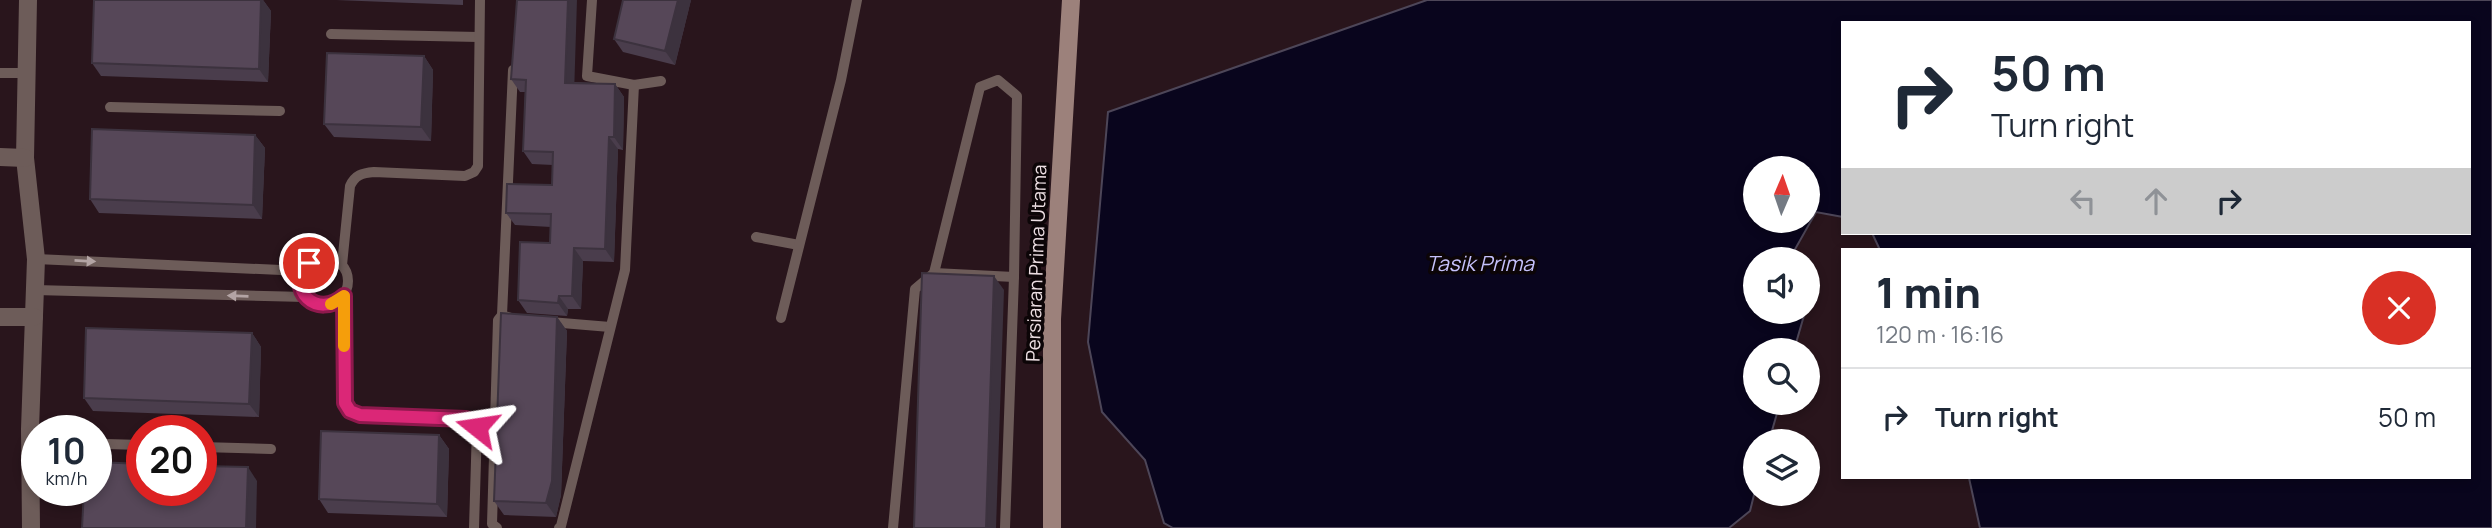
<!DOCTYPE html>
<html lang="en">
<head>
<meta charset="utf-8">
<style>
  body { margin:0; font-family:Manrope,sans-serif; background:#f6f6f7; color:#1f2937; height:100vh; display:flex; flex-direction:column; font-size:26px; white-space:nowrap }
  * { box-sizing:border-box; margin:0 }
  p { font-size:23px; color:#747a83 }
  .icon { flex:none; width:38px; height:38px; fill:none; stroke:currentColor; stroke-width:2; stroke-linecap:round; stroke-linejoin:round }
  .map { position:relative; flex:1; overflow:hidden }
  .sheet { position:absolute; left:1841px; top:248px; width:630px; height:231px; display:flex; flex-direction:column; background:#fff; border-radius:0px; box-shadow:0 4px 10px #0003 }
  .sheet>* { flex:none }
  .hud { position:absolute; left:1841px; top:21px; width:630px; height:214px; border-radius:0px; box-shadow:0 4px 10px #0003; background:#fff; color:#1f2937; overflow:hidden }
  .needle { width:46px; rotate:2deg }
  .tools { position:absolute; left:1743px; top:156px; display:grid; gap:14px }
  .tools a { display:grid; place-items:center; width:77px; height:77px; border-radius:50%; background:#fff; box-shadow:0 4px 10px #0003; font-size:35px }
  .speed { position:absolute; left:21px; top:415px; display:flex; gap:14px; font-size:35px; font-weight:700; text-align:center }
  .speed>* { display:grid; place-content:center; width:91px; height:91px; border-radius:50%; background:#fff; box-shadow:0 4px 10px #0003; line-height:1 }
  .speed small { font-size:18px; font-weight:400 }
  .speed .limit { border:10px solid #d22; background:#fff; color:#111 }
  .pin { position:absolute; display:grid; place-items:center; width:60px; height:60px; color:#fff; margin:-30px; border:4px solid #fff; border-radius:50%; box-shadow:0 2px 7px #0007 }
  .me { position:absolute; width:77px; margin:-38px; rotate:285deg; stroke-linejoin:round; filter:drop-shadow(0 0 5px #0008) }
  .turn { display:flex; align-items:center; gap:24px; height:147px; padding:0 35px; font-size:32px }
  .turn .icon { width:91px; height:91px; stroke-width:2.5 }
  .turn b { display:block; font-size:49px; line-height:60px }
  .lanes { display:flex; align-items:center; height:66px; padding:0 35px; background:#0003; justify-content:center; gap:35px; direction:ltr }
  .lanes .off { opacity:.35 }
  .round { display:grid; place-items:center; flex:none; width:74px; height:74px; border-radius:37px; background:#f6f6f7 }
  .summary { display:flex; align-items:center; justify-content:space-between; height:119px; padding:0 35px }
  h1 { font-size:42px; font-weight:800; line-height:52px }
  ul { padding:0; list-style:none }
  li { display:flex; align-items:center; gap:21px; height:98px; padding:0 35px; border-top:2px solid #e0e1e3 }
  li div { flex:1 }
  li b { display:block; font-size:26px }
  li em { font-style:normal }
  .map>svg:first-child { display:block }
</style>
</head>
<body>
<div class="map">
<svg width="2492" height="528" viewBox="0 0 2492 528">
  <rect width="100%" height="100%" fill="#29151c"/>
  <path fill="#09051d" stroke="#4d4658" stroke-width="2" fill-rule="evenodd" d="M1427 0H2492V528H1980L1969 478H2469V250H1880L1872 233H2469V23H1843V217L1816 212 1794 251 1797 259H1755V312H1805L1794 350H1755V402L1780 403 1769 441H1755V491L1750 511 1729 528H1173L1164 523 1145 460 1102 412 1088 342 1108 112ZM1755 168H1808V220H1755Z"/>
  <g fill="none" stroke-linecap="round" stroke-linejoin="round">
    <g stroke="#6d5c59" stroke-width="10">
      <path d="M592 0 587 76 634 85 661 81"/>
      <path d="M331 34 479 37"/>
      <path d="M0 73H26"/>
      <path d="M110 107 280 111"/>
      <path d="M756 237 799 245"/>
      <circle cx="324" cy="281" r="24"/>
      <path d="M36 259 303 271"/>
      <path d="M342 265 350 186C355 175 362 173 374 172L465 176 474 172 478 166 480 0"/>
      <path d="M934 273 1014 277"/>
      <path d="M35 290 306 297"/>
      <path d="M344 296 345 403 350 411 360 415 466 419 473 422 477 427 474 528"/>
      <path d="M511 318 502 315 513 70"/>
      <path d="M781 318 841 80 857 0"/>
      <path d="M550 322 610 327"/>
      <path d="M106 444 142 445"/>
      <path d="M201 447 271 449"/>
      <path d="M497 528 492 524 498 320 502 315"/>
      <path d="M559 528 561 526 625 270 634 85"/>
      <path d="M893 528 915 289 934 273 980 87 998 80 1017 96 1014 277 1005 528"/>
    </g>
    <g stroke="#6d5c59" stroke-width="18">
      <path d="M28 0 25 158 36 259 30 429 31 528"/>
      <path d="M0 157 25 158"/>
      <path d="M0 317H34"/>
    </g>
    <path stroke="#9c817b" stroke-width="18" d="M1052 528V319L1071 0"/>
  </g>
  <g fill="#4a3d4c">
    <path d="M94 0H263L271 11 268 82 101 76 92 63Z"/>
    <path d="M336 0H463V5Z"/>
    <path d="M691 0 675 65 623 52 614 39Z"/>
    <path d="M424 56 433 70 431 141 334 137 324 124Z"/>
    <path d="M511 79 615 84 624 97 623 150 618 149 614 262 583 261 581 309H568L567 316 527 313 518 300 550 243 551 227 515 225 506 213 552 185 553 165 532 164 523 151 525 92H520Z"/>
    <path d="M255 135 265 148 262 219 99 213 90 199Z"/>
    <path d="M557 317 567 331 561 495 556 517 504 515 494 501Z"/>
    <path d="M252 333 261 347 259 417 93 411 84 398Z"/>
    <path d="M439 435 449 449 447 517 328 513 319 499Z"/>
  </g>
  <g fill="#3c323e">
    <path d="M261 0H263L271 11 268 82 259 69Z"/>
    <path d="M568 0H577L574 95 565 83Z"/>
    <path d="M678 0H691L675 65 665 51Z"/>
    <path d="M424 56 433 70 431 141 421 127Z"/>
    <path d="M615 84 624 97 623 150 614 137Z"/>
    <path d="M255 135 265 148 262 219 253 205Z"/>
    <path d="M609 137 618 149 614 262 605 249Z"/>
    <path d="M574 248 583 261 581 309 572 296Z"/>
    <path d="M994 276 1004 290 996 528H986Z"/>
    <path d="M559 296 568 309 567 316 558 303Z"/>
    <path d="M557 317 567 331 561 495 556 517 546 503Z"/>
    <path d="M252 333 261 347 259 417 249 404Z"/>
    <path d="M439 435 449 449 447 517 437 504Z"/>
    <path d="M248 467 257 481 256 528H246Z"/>
  </g>
  <g fill="#564758" stroke="#3c323e" stroke-width="2">
    <path d="M94 0H261L259 69 92 63Z"/>
    <path d="M517 0H568L565 83 615 84 614 137H609L605 249 574 248 572 296H559L558 303 518 300 520 242 550 243 551 214 506 213 507 184 552 185 553 152 523 151 526 80 511 79Z"/>
    <path d="M623 0H678L665 51 614 39Z"/>
    <path d="M327 53 424 56 421 127 324 124Z"/>
    <path d="M92 129 255 135 253 205 90 199Z"/>
    <path d="M922 273 994 276 986 528H914Z"/>
    <path d="M501 313 557 317 552 481 546 503 494 501Z"/>
    <path d="M86 328 252 333 249 404 84 398Z"/>
    <path d="M321 431 439 435 437 504 319 499Z"/>
    <path d="M96 462 142 464V490H201V466L248 467 246 528H82L84 490H96Z"/>
  </g>
  <defs><path id="oneway-solid" d="M-6-.8H1V-3.2L6.5 0L1 3.2V.8H-6Z" transform="scale(1.75)"/></defs>
  <g fill="#b3a4a4">
    <use href="#oneway-solid" transform="translate(85 261) rotate(3)"/>
    <use href="#oneway-solid" transform="translate(238 296) rotate(-178)"/>
  </g>
  <g fill="none" stroke-linecap="round" stroke-linejoin="round">
    <g stroke="#8e194d" stroke-width="18">
      <path id="route" d="M309 263C285 289 317 320 344 296L345 403 350 411 360 415 466 419 473 422 477 427"/>
    </g>
    <use href="#route" stroke="#db2777" stroke-width="12"/>
    <path stroke="#f59e0b" stroke-width="12" d="M331 304 344 296V346"/>
  </g>
  <g text-anchor="middle" dominant-baseline="central" stroke-width="7" stroke-linejoin="round" paint-order="stroke">
    <g font-size="19" fill="#ecdee2" stroke="#0c0507">
      <text transform="translate(1036 263) rotate(-88)">Persiaran Prima Utama</text>
    </g>
    <g font-size="21" font-style="italic" fill="#c5c1fb" stroke="#0c0507">
      <text x="1480" y="263">Tasik Prima</text>
    </g>
  </g>
</svg>
<div class="tools">
<a><svg class="needle" viewBox="-14 -14 28 28"><path d="M0-13l5 13h-10z" fill="#e53935"/><path d="M0 13l5-13h-10z" fill="#747a83"/></svg></a>
<a><svg class="icon" aria-label="sound" viewBox="0 0 24 24"><path d="M4 9h4l5-4v14l-5-4H4zM17 9q2 3 0 6"/></svg></a>
<a><svg class="icon" aria-label="search" viewBox="0 0 24 24"><circle cx="10" cy="10" r="6"/><path d="M15 15l6 6"/></svg></a>
<a><svg class="icon" aria-label="layers" viewBox="0 0 24 24"><path d="M12 4l9 5-9 5-9-5zM3 14l9 5 9-5"/></svg></a>
</div>
<div class="speed"><div>10<small>km/h</small></div><div class="limit">20</div></div>
<div class="pin" style="left:309px;top:263px;background:#d93025"><svg class="icon" aria-label="arrive" viewBox="0 0 24 24"><path d="M6 21V4h12l-3 4 3 4H6"/></svg></div>
<svg class="me" style="left:477px;top:427px" viewBox="-20 -20 40 40"><path d="M0-17L14 15 0 8-14 15z" fill="#db2777" stroke="#fff" stroke-width="4"/></svg>
<div class="hud">
<div class="turn"><svg class="icon" aria-label="right" viewBox="0 0 24 24"><path d="M7 20v-9h11M14 6l5 5-5 5"/></svg><div><b>50 m</b>Turn right</div></div>
<div class="lanes"><svg class="icon off" aria-label="left" viewBox="0 0 24 24"><path d="M17 20v-9H6M10 6l-5 5 5 5"/></svg><svg class="icon off" aria-label="ahead" viewBox="0 0 24 24"><path d="M12 20V5M6 11l6-6 6 6"/></svg><svg class="icon" aria-label="right" viewBox="0 0 24 24"><path d="M7 20v-9h11M14 6l5 5-5 5"/></svg></div>
</div>
<section class="sheet">
<div class="summary"><div><h1>1 min</h1><p>120 m · 16:16</p></div><a class="round" style="background:#d93025;color:#fff"><svg class="icon" aria-label="close" viewBox="0 0 24 24"><path d="M6 6l12 12M18 6L6 18"/></svg></a></div>
<ul>
<li><svg class="icon" aria-label="right" viewBox="0 0 24 24"><path d="M7 20v-9h11M14 6l5 5-5 5"/></svg><div><b>Turn right</b></div><em>50 m</em></li>
</ul>
</section>
</div>
</body>
</html>
